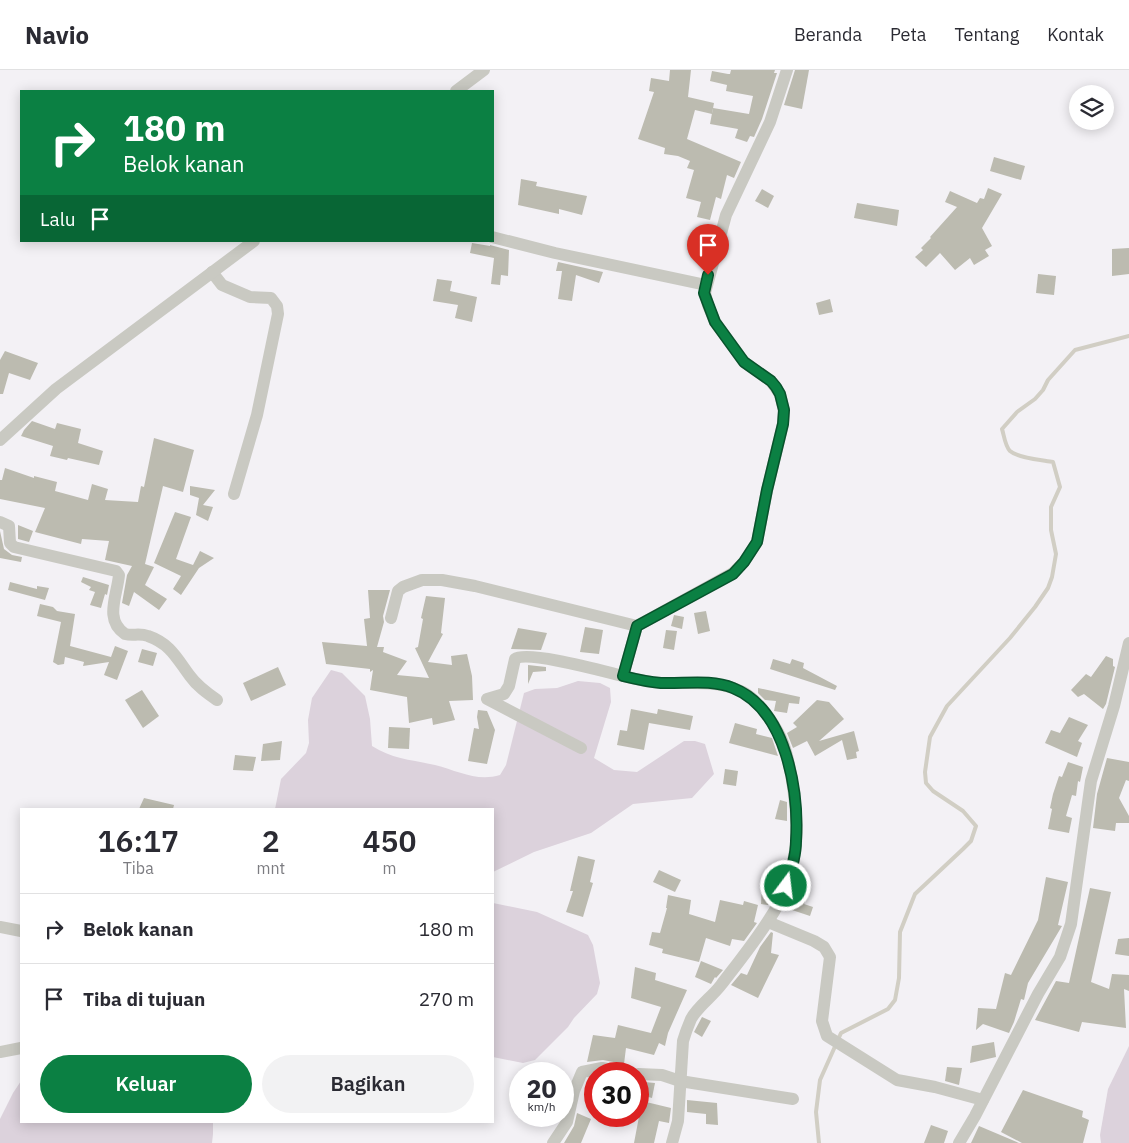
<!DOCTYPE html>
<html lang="id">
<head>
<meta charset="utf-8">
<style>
  body { margin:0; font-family:"IBM Plex Sans",sans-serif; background:#f2f2f3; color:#2b2b33; height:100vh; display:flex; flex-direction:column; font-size:19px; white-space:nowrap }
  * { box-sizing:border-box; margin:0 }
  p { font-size:16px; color:#7c7c81 }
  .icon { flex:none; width:28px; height:28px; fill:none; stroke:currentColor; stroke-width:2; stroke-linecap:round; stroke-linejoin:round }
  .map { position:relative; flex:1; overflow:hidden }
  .details { position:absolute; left:20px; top:738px; width:474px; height:315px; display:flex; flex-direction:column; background:#fff; border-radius:0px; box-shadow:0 2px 12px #0003 }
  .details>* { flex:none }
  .top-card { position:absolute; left:20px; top:20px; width:474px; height:152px; border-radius:0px; box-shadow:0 2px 12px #0003; background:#0b8043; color:#fff; overflow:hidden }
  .tools { position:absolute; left:1069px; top:15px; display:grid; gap:10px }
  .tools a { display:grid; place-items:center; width:45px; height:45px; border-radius:50%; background:#fff; box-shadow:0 2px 12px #0003; font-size:25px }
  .speed { position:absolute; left:509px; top:992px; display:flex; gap:10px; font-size:25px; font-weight:700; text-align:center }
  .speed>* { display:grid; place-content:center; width:65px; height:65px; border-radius:50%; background:#fff; box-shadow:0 2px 12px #0003; line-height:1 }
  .speed small { font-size:12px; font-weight:400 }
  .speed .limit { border:8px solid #d22; background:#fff; color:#111 }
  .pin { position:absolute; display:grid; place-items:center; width:42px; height:42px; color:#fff; margin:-51px -21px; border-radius:50% 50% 50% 0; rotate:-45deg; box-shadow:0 0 5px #0007 }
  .pin .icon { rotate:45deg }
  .me { position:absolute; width:55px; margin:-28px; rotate:15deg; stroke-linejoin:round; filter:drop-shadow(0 0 4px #0008) }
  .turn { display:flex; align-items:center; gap:18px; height:105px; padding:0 20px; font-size:22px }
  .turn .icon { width:65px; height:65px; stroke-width:2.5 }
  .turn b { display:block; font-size:35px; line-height:42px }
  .then { display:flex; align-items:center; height:48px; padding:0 20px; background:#0003; gap:10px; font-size:19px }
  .eta { display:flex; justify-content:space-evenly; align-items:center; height:85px; text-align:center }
  .eta b { font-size:30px; font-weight:600; line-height:35px }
  .primary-button { display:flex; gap:10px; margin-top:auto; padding:10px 20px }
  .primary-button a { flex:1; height:58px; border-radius:30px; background:#0b8043; color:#fff; font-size:20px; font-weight:600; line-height:58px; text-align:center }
  .primary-button a+a { background:#f2f2f3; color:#2b2b33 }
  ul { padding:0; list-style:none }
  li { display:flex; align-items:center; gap:15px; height:70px; padding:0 20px; border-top:1px solid #e1e1e2 }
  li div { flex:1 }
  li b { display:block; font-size:19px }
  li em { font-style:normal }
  header { display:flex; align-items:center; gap:30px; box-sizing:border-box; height:70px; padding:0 25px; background:#fff; border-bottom:1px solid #e1e1e2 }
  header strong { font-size:24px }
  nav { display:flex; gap:28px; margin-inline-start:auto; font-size:18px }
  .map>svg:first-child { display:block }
</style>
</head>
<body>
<header>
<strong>Navio</strong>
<nav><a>Beranda</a><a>Peta</a><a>Tentang</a><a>Kontak</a></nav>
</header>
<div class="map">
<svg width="1129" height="1073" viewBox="0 0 1129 1073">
  <rect width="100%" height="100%" fill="#f3f1f5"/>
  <g fill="#dcd2dc">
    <path d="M331 600 342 603 365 626 370 649 372 676C392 689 413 690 435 695 458 701 477 712 500 705L506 695 524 623 535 619 557 618 578 611 600 613 610 618 611 632 594 688 614 700 637 702 684 671H695L705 674 714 704 692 728 633 734 591 763 534 782 493 802 492 739H275L281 709 306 683 309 673 308 650 312 628Z"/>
    <path d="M493 833 537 842 588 865 593 875 600 913 597 924 574 948 568 957 535 990 523 993 493 987Z"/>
    <path d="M1129 976V1073H1101L1100 1065 1108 1019Z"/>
    <path d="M21 1011V1051H213V1064L212 1073H0V1049L13 1023Z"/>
  </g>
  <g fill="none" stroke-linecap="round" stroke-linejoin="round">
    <path stroke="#d1cec4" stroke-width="4" d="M819 1073 816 1042 820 1010 841 963 888 939 895 930 899 908 900 862 915 824 963 779 971 771 976 756 963 741 933 721 926 713 925 702 930 667 947 636 1010 568 1035 537 1048 518 1052 507 1056 484 1051 460V437L1060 417 1053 392C1042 390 1018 388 1010 381 1005 376 1004 365 1002 359L1017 342 1035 329 1043 320 1048 310 1075 280 1129 266"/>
  </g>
  <g fill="#bcbbb0">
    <path d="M670 0H691L688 27 714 33 712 44 695 40 687 69 741 92 734 108 727 105 721 129 716 127 710 150 697 147 701 132 686 128 694 100 687 98 690 91 678 86 664 84 665 78 638 69 654 22 649 21 651 8 669 11Z"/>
    <path d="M731 0H775L774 3H777L762 49 754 67 750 66 747 72 735 68 738 59 710 54 713 38 749 44 753 26 726 21 727 15 710 11 712 1 728 4H730Z"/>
    <path d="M795 0H809L802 39 784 35Z"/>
    <path d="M994 87 1025 96 1021 110 990 101Z"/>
    <path d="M521 109 537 112 536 116 587 126 582 145 559 139V144L518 135Z"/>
    <path d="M988 118 1002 124 982 158 992 176 985 180 989 186 974 195 970 188 955 200 940 183 926 197 915 187 923 180 921 178 931 168 930 167 957 137 945 132 950 121 977 133 980 128 984 129Z"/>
    <path d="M762 119 774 126 768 138 755 131Z"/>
    <path d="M857 133 899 140 897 156 854 148Z"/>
    <path d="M472 173 490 176V175L509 180 508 206 501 205 500 215 491 214 494 188 470 183Z"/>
    <path d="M1129 178V204L1112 206V179Z"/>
    <path d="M558 192 603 202 599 213 576 205 572 231 558 229 562 201H556Z"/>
    <path d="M1038 204 1056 206 1054 225 1036 223Z"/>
    <path d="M437 209 452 211 450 221 477 227 472 252 455 248 458 235 433 231Z"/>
    <path d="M830 229 833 242 819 245 816 233Z"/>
    <path d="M5 281 38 293 30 310 9 303 3 324H0V290Z"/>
    <path d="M32 351 55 359 57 353 81 359 78 373 103 381 99 395 68 388 67 390 50 386 53 376 21 366 24 360Z"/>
    <path d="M154 368 194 380 183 422 163 416 145 494 154 497 145 515 167 529 159 540 134 522 129 536 122 533 127 505 132 496 105 490 109 471 82 469 81 474 35 462 45 438 0 429V410H2L5 398 34 408V406L57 412 55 421 88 430 92 414 108 419 105 430 138 432 141 416 144 417Z"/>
    <path d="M190 416 215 420 203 435 213 437 208 451 196 445 199 428 190 425Z"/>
    <path d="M175 442 191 447 176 489 193 495 200 481 214 488 199 498 181 525 173 519 181 506 154 493Z"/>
    <path d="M18 455 33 461 29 472 18 469Z"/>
    <path d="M0 461 4 479 12 485 22 487 21 492 0 488Z"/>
    <path d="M83 507 109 515 107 525 105 524 101 538 90 535 95 522 89 520 91 517 81 512Z"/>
    <path d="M10 512 37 519V516L49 518 45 530 8 520Z"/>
    <path d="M368 520H390L383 546 384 552 377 577H384L383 582 407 591 397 605 429 608 415 578 418 577 423 549 421 548 426 526 445 528 441 563 443 564 428 592 452 595 451 586 467 584 472 606 473 630 449 631 455 650 433 655 432 648 409 653 407 627 370 620 373 600 370 602V599L326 594 322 572 367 576 364 549 370 548Z"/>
    <path d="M40 534 53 537 57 541 75 544 70 576 111 587 115 576 128 581 117 610 104 605 109 592 83 596 84 592 65 587 64 594 58 595 53 592 61 552 37 546Z"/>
    <path d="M706 541 710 561 698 564 694 543Z"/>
    <path d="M674 545 684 547 682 559 671 556Z"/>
    <path d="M585 557 603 560 599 584 580 582Z"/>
    <path d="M518 558 547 563 541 580 511 579Z"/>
    <path d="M666 560 677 561 674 580 663 578Z"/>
    <path d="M142 579 157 583 153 596 138 592Z"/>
    <path d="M1106 586 1113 589V596L1115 597 1106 634 1103 639 1084 624 1078 627 1071 620 1086 604 1091 607Z"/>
    <path d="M773 589 790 594 792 589 804 593 803 598 837 616 835 620 770 599Z"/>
    <path d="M528 595 546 597V601L533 602 528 614Z"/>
    <path d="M278 597 286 615 251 631 243 613Z"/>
    <path d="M758 618 800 627 799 634 789 633 787 643 774 641 776 631 765 630 758 623Z"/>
    <path d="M142 620 159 646 143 658 125 630Z"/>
    <path d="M817 630 829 632 844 649 819 671 854 661 859 681 856 682 857 688 847 690 842 670 815 686 807 671 793 678 787 663 797 657 793 653Z"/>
    <path d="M631 639 657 644 658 639 693 646 690 660 649 653 644 680 617 675 620 660 627 661Z"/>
    <path d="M478 640 487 641 495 660 487 694 468 691 474 658 479 659 477 647Z"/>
    <path d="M1069 647 1088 655 1078 671 1082 673 1077 687 1045 673 1051 660 1060 663Z"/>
    <path d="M735 653 757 659 756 664 772 668 778 686 729 673Z"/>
    <path d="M389 657 410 658 409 679 388 678Z"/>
    <path d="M282 671 280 690 261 691 263 674Z"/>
    <path d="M235 685 256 687 253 701 233 700Z"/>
    <path d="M1107 688 1129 692V711L1126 710 1119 728 1129 746V753H1116L1115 761 1093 758 1097 724Z"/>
    <path d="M1068 692 1083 697 1080 712 1078 711 1076 726 1072 725 1066 746 1072 748 1069 763 1048 759 1052 739 1050 738 1053 724 1059 706 1062 707Z"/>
    <path d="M725 699 738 701 736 716 723 714Z"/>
    <path d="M144 728 174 735 173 739H139Z"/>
    <path d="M780 730 787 732V751L775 749Z"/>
    <path d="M578 786 595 790 590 812 593 813 583 847 566 842 573 821H570Z"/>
    <path d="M659 800 681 810 675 822 653 812Z"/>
    <path d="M1046 807 1068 812 1058 855 1062 856 1028 913 1024 930 1021 929 1014 952 1009 963 983 954 976 960 978 938 996 939 1005 903 1011 905 1038 850Z"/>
    <path d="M762 813 777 815 768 835 761 834Z"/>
    <path d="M1090 818 1111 822 1091 912 1109 919 1112 904 1129 905V921L1124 919 1126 958 1082 952 1079 962 1035 950 1056 911 1069 913Z"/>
    <path d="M795 822 807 826 804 834 813 837 810 846 789 839Z"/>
    <path d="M668 825 691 830 689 844 715 852 720 830 743 835 744 831 758 835 754 852 757 853 744 871 732 869 730 876 706 868 699 892 662 883 663 879 649 875 652 862 660 863 667 838H666Z"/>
    <path d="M771 862 773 863 771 883 779 885 758 928 731 915 741 903 747 905 760 877Z"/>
    <path d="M1129 868V886L1115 884 1118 869Z"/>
    <path d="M701 891 723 900 716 908 715 907 711 914 695 907Z"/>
    <path d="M635 897 656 903 655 910 687 920 668 963 665 976 659 973 654 985 626 978 624 994 603 990 587 992 593 965 615 968 618 955 651 963 661 937 631 928Z"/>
    <path d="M702 947 711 951 702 967 694 962Z"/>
    <path d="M994 972 996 987 970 993 972 976Z"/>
    <path d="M947 997 962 998 959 1015 945 1011Z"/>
    <path d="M644 1012 655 1013 652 1028 641 1025Z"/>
    <path d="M1023 1020 1083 1041 1082 1047 1089 1050 1083 1073H1022L1001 1062Z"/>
    <path d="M687 1030 717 1033 718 1055 706 1054V1044L687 1042Z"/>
    <path d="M642 1031 671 1038 669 1053 659 1051 654 1073H634Z"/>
    <path d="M577 1043 591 1049 581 1073H564L574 1056Z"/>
    <path d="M931 1055 948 1061 944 1073H924Z"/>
    <path d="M979 1056 1019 1073H971Z"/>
  </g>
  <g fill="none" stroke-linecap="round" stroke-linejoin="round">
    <g stroke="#c9c9c2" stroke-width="12">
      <path d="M456 21 484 0"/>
      <path d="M492 167 555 183 706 215"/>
      <path d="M212 202 222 215 250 227 271 228 277 236 278 244 257 345 234 424"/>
      <path d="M0 370 56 319 254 171"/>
      <path d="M0 452 9 456 10 473 14 477 116 501 119 505C117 526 104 550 125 564 133 566 140 563 148 566 171 574 177 589 190 606 197 616 207 623 217 630"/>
      <path d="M391 548 398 521 403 517 422 510H442L475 516 637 556"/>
      <path d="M581 678 487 629 504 624 509 616 515 589C527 580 606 602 623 606"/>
      <path d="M768 852 814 871 824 877 830 887 822 951 827 966 897 1010 935 1017 983 1030"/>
      <path d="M0 857 21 861"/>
      <path d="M0 982 21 978"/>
      <path d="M638 1004 662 1005 680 1011 793 1029"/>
      <path d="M553 1073 567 1052 574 1021 582 1002 602 998 633 1004"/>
      <path d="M672 1073 678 1051 683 971C685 964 688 956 691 949 698 936 712 927 721 915 737 894 754 873 768 851 784 828 793 801 796 773 799 750 791 689 781 668 774 653 758 630 743 622 717 609 688 614 660 613 648 612 635 609 623 606L637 556 733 503 744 492 757 472 767 420 783 354 784 341 780 324 771 311 744 292 715 252 708 235 705 223 726 145 770 52 787 0"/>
      <path d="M959 1073 975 1046 1038 924 1060 887 1071 854 1091 711 1114 636 1129 573"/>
    </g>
  </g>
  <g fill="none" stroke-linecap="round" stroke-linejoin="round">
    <g stroke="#07532c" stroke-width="12">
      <path id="route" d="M708 205 704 223 715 252 744 292 771 311 776 317 780 324 784 340 783 354 767 420 757 472 744 492 733 504 637 556 623 606C635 609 648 612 661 613 684 614 711 609 733 618 786 639 799 720 796 771 796 786 791 802 786 816"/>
    </g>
    <use href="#route" stroke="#0b8043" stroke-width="9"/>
  </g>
</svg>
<div class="tools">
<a><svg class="icon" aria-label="layers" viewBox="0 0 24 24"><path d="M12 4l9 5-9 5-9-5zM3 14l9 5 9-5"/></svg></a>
</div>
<div class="speed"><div>20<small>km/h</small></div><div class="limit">30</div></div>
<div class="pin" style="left:708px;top:205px;background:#d93025"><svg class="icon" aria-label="arrive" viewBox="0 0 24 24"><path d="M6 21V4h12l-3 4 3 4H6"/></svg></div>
<svg class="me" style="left:786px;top:816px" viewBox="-20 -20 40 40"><circle r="17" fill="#0b8043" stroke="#fff" stroke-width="3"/><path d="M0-11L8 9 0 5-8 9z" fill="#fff"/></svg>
<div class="top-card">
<div class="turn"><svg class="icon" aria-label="right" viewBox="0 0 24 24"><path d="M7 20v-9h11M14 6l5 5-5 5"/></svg><div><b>180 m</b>Belok kanan</div></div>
<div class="then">Lalu<svg class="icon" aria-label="arrive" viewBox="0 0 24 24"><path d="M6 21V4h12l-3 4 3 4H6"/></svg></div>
</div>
<section class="details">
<div class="eta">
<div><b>16:17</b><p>Tiba</p></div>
<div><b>2</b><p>mnt</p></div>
<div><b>450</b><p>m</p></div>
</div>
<ul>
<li><svg class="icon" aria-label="right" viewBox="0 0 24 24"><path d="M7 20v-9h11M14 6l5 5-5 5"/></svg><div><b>Belok kanan</b></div><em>180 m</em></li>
<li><svg class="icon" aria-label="arrive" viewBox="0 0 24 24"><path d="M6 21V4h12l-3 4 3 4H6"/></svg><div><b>Tiba di tujuan</b></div><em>270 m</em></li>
</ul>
<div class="primary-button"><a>Keluar</a><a>Bagikan</a></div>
</section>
</div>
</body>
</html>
